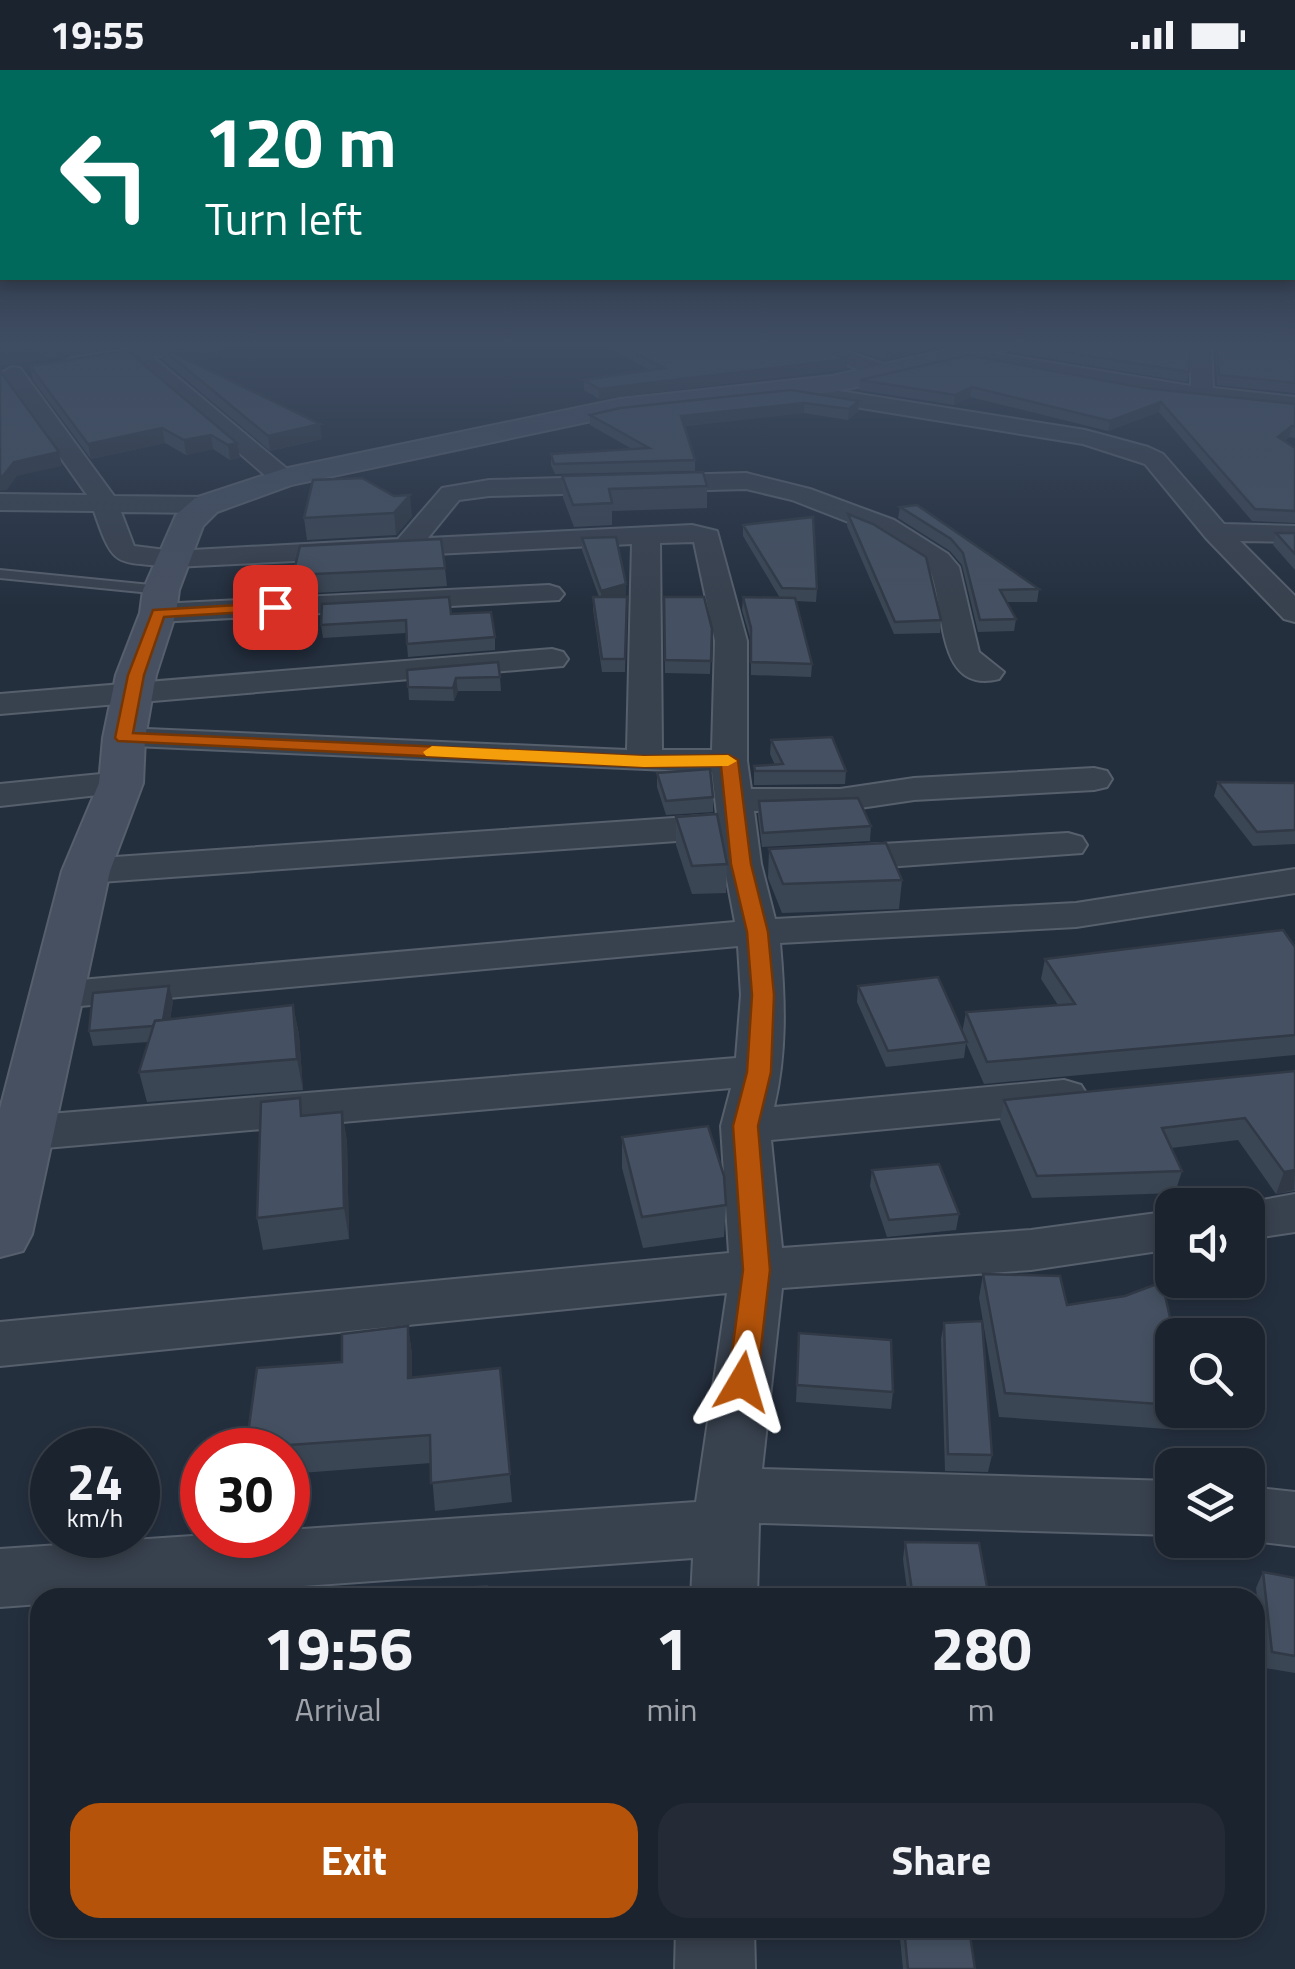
<!DOCTYPE html>
<html lang="en">
<head>
<meta charset="utf-8">
<style>
  body { margin:0; font-family:"Titillium Web",sans-serif; background:#242b36; color:#f1f3f6; height:100vh; display:flex; flex-direction:column; font-size:38px; white-space:nowrap }
  * { box-sizing:border-box; margin:0 }
  p { font-size:32px; color:#a0a4aa }
  .icon { flex:none; width:55px; height:55px; fill:none; stroke:currentColor; stroke-width:2; stroke-linecap:round; stroke-linejoin:round }
  .map { position:relative; flex:1; overflow:hidden }
  .side { position:absolute; left:30px; top:1518px; width:1235px; height:350px; display:flex; flex-direction:column; background:#1b232e; border-radius:30px; box-shadow:0 5px 15px #0003,0 0 0 2px #39404a }
  .side>* { flex:none }
  .banner { position:absolute; left:0px; top:0px; width:1295px; height:210px; box-shadow:0 5px 15px #0003,0 0 0 2px #39404a; background:#00695c; color:#fff; overflow:hidden }
  .fabs { position:absolute; left:1155px; top:1118px; display:grid; gap:20px }
  .fabs a { display:grid; place-items:center; width:110px; height:110px; border-radius:20px; background:#1b232e; box-shadow:0 5px 15px #0003,0 0 0 2px #39404a; font-size:50px }
  .speed { position:absolute; left:30px; top:1358px; display:flex; gap:20px; font-size:50px; font-weight:700; text-align:center }
  .speed>* { display:grid; place-content:center; width:130px; height:130px; border-radius:50%; background:#1b232e; box-shadow:0 5px 15px #0003,0 0 0 2px #39404a; line-height:1 }
  .speed small { font-size:25px; font-weight:400 }
  .speed .limit { border:15px solid #d22; background:#fff; color:#111 }
  .pin { position:absolute; display:grid; place-items:center; width:85px; height:85px; color:#fff; margin:-42px; border-radius:20px; box-shadow:0 5px 15px #0006 }
  .me { position:absolute; width:110px; margin:-55px; rotate:7deg; stroke-linejoin:round; filter:drop-shadow(0 0 8px #0008) }
  .turn { display:flex; align-items:center; gap:35px; height:210px; padding:0 40px; font-size:45px }
  .turn .icon { width:130px; height:130px; stroke-width:2.5 }
  .turn b { display:block; font-size:70px; line-height:85px }
  .eta { display:flex; justify-content:space-evenly; align-items:center; height:170px; text-align:center }
  .eta b { font-size:60px; font-weight:700; line-height:70px }
  .cta { display:flex; gap:20px; margin-top:auto; padding:20px 40px }
  .cta a { flex:1; height:115px; border-radius:30px; background:#b45309; color:#fff; font-size:40px; font-weight:700; line-height:115px; text-align:center }
  .cta a+a { background:#242b36; color:#f1f3f6 }
  .status { display:flex; justify-content:space-between; align-items:center; height:70px; padding:0 50px; background:#1b232e; direction:ltr }
  .status svg { height:28px; fill:currentColor }
  .map>svg:first-child { display:block }
</style>
</head>
<body>
<div class="status"><b>19:55</b><svg viewBox="0 0 49 12"><path d="M0 12V9h3v3zM5 12V6h3v6zM10 12V3h3v9zM15 12V0h3v12zM26 1h20v11H26zM47 4h2v5h-2z"/></svg></div>
<div class="map">
<svg width="1295" height="1899" viewBox="0 0 1295 1899">
  <rect width="100%" height="100%" fill="#242f3e"/>
  <g fill="none" stroke-linecap="round" stroke-linejoin="round">
    <g stroke="#565f6c" stroke-width="4">
      <path id="lane" d="M0 500 161 516 168 520 161 524 0 508Z"/>
    </g>
    <g stroke="#565f6c" stroke-width="4">
      <g id="street">
        <path d="M173 272H218L208 278 153 287 292 403 296 408 292 413H274L132 290 71 300 60 294 71 288Z"/>
        <path d="M791 272H819L895 298 898 303 887 309 879 308Z"/>
        <path d="M1191 272H1211L1213 318 1295 327V341L1143 324 961 290 951 284 961 278 1191 316Z"/>
        <path d="M12 297 20 298 114 426 206 427 219 435 206 443 121 442 134 476 174 481 398 469 442 418 489 410 746 403 810 419 894 450 948 484 959 497 979 582 1004 602 999 609C932 626 947 529 928 496L874 462 792 430 746 419 489 426 459 430 428 468 692 455 717 461 747 571V691L751 719H840L914 708 1094 698 1107 701 1112 709 1107 717 1094 720 914 730 840 741H754L761 794 775 849 1076 833 1295 799V823L1076 857 780 873C785 929 787 983 774 1037L1064 1010 1081 1015 1088 1026 1081 1037 1064 1042 771 1070 782 1178 1031 1160 1172 1141V1179L1031 1200 782 1218 762 1399 1172 1411V1465L759 1453 757 1528H691L693 1488 137 1528H40V1534L0 1537V1479L207 1465H288V1460L696 1432 727 1223 0 1296V1252L729 1183 721 1056 731 1018 0 1082V1048L736 988 741 925 738 876 58 938 42 934 36 925 42 916 58 912 735 852 719 768 86 813 72 809 66 801 72 793 86 789 717 745 712 702 112 675 107 668 112 661 124 658 627 680 632 474 174 497C115 491 114 500 94 441L0 440V424L87 425 1 303ZM694 472 715 571 712 680H662L660 473Z"/>
        <path d="M789 313 1085 360 1148 377 1163 384 1224 454 1295 456V472L1240 471 1295 526V552L1284 549 1206 468 1145 394 1083 374 781 325 778 320Z"/>
        <path d="M549 515 559 518 564 524 559 530 158 552 147 549 143 543 147 537 158 534Z"/>
        <path d="M552 579 563 582 568 589 563 596 0 644V624Z"/>
        <path d="M121 702 134 705 139 713 134 721 0 736V714Z"/>
        <path d="M1068 763 1082 767 1087 775 1082 783 831 801 817 797 811 789 817 781 831 777Z"/>
        <path d="M1295 1124V1162L1248 1169V1135H1235Z"/>
        <path d="M1248 1417 1295 1422V1476L1245 1470Z"/>
        <path d="M676 1858H754L755 1899H675Z"/>
      </g>
    </g>
    <g stroke="#565f6c" stroke-width="4">
      <path id="secondary" d="M981 272H1019L1016 277 921 304 832 322 620 345 291 415 217 442 203 456 179 520 176 543 156 605 145 668 143 713 110 801 32 1164 23 1181 0 1187V1039L62 801 99 713 103 668 116 605 140 543 143 520 176 445 195 428 283 399 620 329 832 306Z"/>
    </g>
    <use href="#lane" fill="#38414e" fill-rule="evenodd"/>
    <use href="#street" fill="#38414e" fill-rule="evenodd"/>
    <use href="#secondary" fill="#465061" fill-rule="evenodd"/>
  </g>
  <g fill="#3b4654">
    <path d="M598 272H804L847 289V299L599 329 584 320V310L650 300Z"/>
    <path d="M829 272H966L884 290Z"/>
    <path d="M1215 272H1295V323L1217 315Z"/>
    <path d="M1012 273 1189 302 1187 312 1011 282Z"/>
    <path d="M159 276 219 286 190 291 322 369 270 381 162 289Z"/>
    <path d="M30 296 237 373 240 388 230 390 213 379 186 385 165 373 91 389 33 310Z"/>
    <path d="M860 310 1144 318 1295 334V368L1289 367 1284 371 1295 378V453L1252 451 1159 342 1108 361 970 327 954 335 859 320Z"/>
    <path d="M859 331 858 341 848 350 804 343 684 356 695 390V401L555 404 551 395V384L632 379 590 355V345L620 338Z"/>
    <path d="M562 406 707 416V438L612 441V455L574 457 563 428Z"/>
    <path d="M313 410 412 446 396 465 307 470 304 448Z"/>
    <path d="M900 437 1039 519 1037 532H1007L1016 549 1014 561 978 562 962 495 950 481 898 448Z"/>
    <path d="M848 444 941 550 940 563 894 564 847 456Z"/>
    <path d="M743 455 817 519 816 532 796 531 812 594 811 607 751 605V571L742 540 743 527 780 528 743 466Z"/>
    <path d="M1276 463H1295V500L1273 475Z"/>
    <path d="M582 468 626 526 622 527H627L625 602H602L593 539V527H599L582 480Z"/>
    <path d="M445 498 447 516 296 524 293 505Z"/>
    <path d="M664 527 712 559 710 604 665 603Z"/>
    <path d="M451 544 495 567V580L408 587 406 563 323 568 321 555Z"/>
    <path d="M407 600 500 607 501 621H458L454 631 409 630Z"/>
    <path d="M771 670 846 701 845 714 754 715V696L775 695 770 684Z"/>
    <path d="M657 703 713 727V742L666 745 657 717Z"/>
    <path d="M1218 712 1295 713V774L1253 776 1214 726Z"/>
    <path d="M759 731 871 756 870 771 762 777 758 745Z"/>
    <path d="M676 747 727 794 726 823 692 824 676 775Z"/>
    <path d="M769 779 902 810 899 839 782 843 768 808Z"/>
    <path d="M1295 877V985L984 1014 966 973 964 988 886 997 857 932 858 916 962 963 966 942 1058 935 1041 909 1045 889Z"/>
    <path d="M173 931 170 950 293 935 299 965 303 1020 147 1032 139 1002 148 972 93 976 89 961Z"/>
    <path d="M1295 1001V1121L1276 1124 1238 1070 1171 1078 1182 1101 1175 1123 1032 1128 1000 1051 1004 1030Z"/>
    <path d="M342 1042 347 1072 349 1169 263 1180 257 1148Z"/>
    <path d="M622 1067 726 1135 724 1167 643 1178 622 1098Z"/>
    <path d="M872 1100 959 1144 956 1160 887 1167 870 1116Z"/>
    <path d="M983 1204 1067 1235 1172 1265V1340H1188L1181 1360 999 1347 979 1228Z"/>
    <path d="M944 1253 992 1385 988 1402 945 1401 941 1269Z"/>
    <path d="M408 1256 412 1285V1308L500 1298 512 1432 435 1441 431 1393 288 1404V1380H246V1378L342 1292Z"/>
    <path d="M799 1263 893 1322 891 1339 796 1332Z"/>
    <path d="M905 1472 989 1528H908L903 1489Z"/>
    <path d="M1263 1502 1295 1508V1603L1265 1598 1256 1518Z"/>
    <path d="M780 1858H817L781 1864Z"/>
    <path d="M899 1858H969L975 1899H903Z"/>
  </g>
  <g fill="#303945">
    <path d="M80 272H165L0 296V283Z"/>
    <path d="M217 272 219 286 180 293 169 281Z"/>
    <path d="M925 272H966L884 290 885 281Z"/>
    <path d="M847 289V299L599 329V319Z"/>
    <path d="M972 317 970 327 954 335 955 325Z"/>
    <path d="M859 331 858 341 848 350 849 339Z"/>
    <path d="M1161 332 1159 342 1108 361 1110 351Z"/>
    <path d="M804 333V343L680 357 681 346Z"/>
    <path d="M320 354 322 369 270 381 268 366Z"/>
    <path d="M1292 356 1289 367 1275 378 1278 367Z"/>
    <path d="M162 358 165 373 91 389 88 374Z"/>
    <path d="M211 365 213 379 186 385 184 370Z"/>
    <path d="M237 373 240 388 230 390 228 375Z"/>
    <path d="M59 382 62 396 17 406 7 420 0 421V406L14 392Z"/>
    <path d="M410 425 412 446 396 465 394 443Z"/>
    <path d="M626 514V526L601 533V521Z"/>
    <path d="M456 608 458 621 454 631 453 618Z"/>
    <path d="M169 916 173 931 166 971 162 955Z"/>
    <path d="M293 935 299 965 303 1020 297 989Z"/>
    <path d="M342 1042 347 1072 349 1169 344 1138Z"/>
    <path d="M1295 1100 1294 1120 1276 1124 1284 1102Z"/>
    <path d="M408 1256 412 1285V1337L408 1308Z"/>
  </g>
  <g fill="#455162" stroke="#303945" stroke-width="2.5">
    <path d="M0 272H80L0 283Z"/>
    <path d="M185 272H217L169 281 320 354 268 366 159 276Z"/>
    <path d="M615 272H804L847 289 599 319 584 310 664 298Z"/>
    <path d="M858 272H925L885 281Z"/>
    <path d="M1014 272H1190L1189 302 1012 273Z"/>
    <path d="M1217 272H1295V313L1219 305Z"/>
    <path d="M128 281 237 373 228 375 211 365 184 370 162 358 88 374 30 296Z"/>
    <path d="M968 285 1144 318 1295 334V357L1292 356 1278 367 1295 378V441L1255 439 1161 332 1110 351 972 317 955 325 860 310Z"/>
    <path d="M0 301 59 382 14 392 3 406H0Z"/>
    <path d="M791 320 859 331 849 339 804 333 681 346 695 390 554 394 551 384 649 378 590 345 620 338Z"/>
    <path d="M703 402 707 416 609 419 612 433 573 435 562 406Z"/>
    <path d="M362 408 394 426 410 425 394 443 304 448 313 410Z"/>
    <path d="M917 435 1039 519 1000 520 1016 549 980 550 963 483 951 469 900 437Z"/>
    <path d="M848 444 873 454 926 487 941 550 895 552Z"/>
    <path d="M813 447 817 519 782 518 743 455Z"/>
    <path d="M1276 463H1295V484Z"/>
    <path d="M616 467 626 514 601 521 582 468Z"/>
    <path d="M441 469 445 498 293 505 300 476Z"/>
    <path d="M449 527 451 544 491 542 495 567 407 574 406 550 321 555 322 534Z"/>
    <path d="M593 527H627L625 589H602Z"/>
    <path d="M664 527H704L712 559 711 591 665 590Z"/>
    <path d="M743 527 795 528 812 594 751 592V558Z"/>
    <path d="M498 592 500 607 456 608 453 618 408 617 407 600Z"/>
    <path d="M832 667 846 701H755L754 696 783 694 771 670Z"/>
    <path d="M710 699 713 727 666 731 657 703Z"/>
    <path d="M1218 712 1295 713V760L1257 762Z"/>
    <path d="M858 728 871 756 763 763 759 731Z"/>
    <path d="M717 744 727 794 692 796 676 747Z"/>
    <path d="M886 773 902 810 783 814 769 779Z"/>
    <path d="M1283 860 1295 877V965L987 992 966 942 1075 934 1045 889Z"/>
    <path d="M938 907 967 972 888 981 858 916Z"/>
    <path d="M169 916 163 950 155 951 153 956 89 961 93 923Z"/>
    <path d="M293 935 297 989 139 1002 155 951Z"/>
    <path d="M1295 1001V1100L1284 1102 1245 1048 1162 1058 1182 1101 1037 1106 1004 1030Z"/>
    <path d="M300 1028 301 1046 342 1042 344 1138 257 1148 261 1032Z"/>
    <path d="M708 1056 724 1106 726 1135 642 1147 622 1067Z"/>
    <path d="M939 1094 959 1144 889 1150 872 1100Z"/>
    <path d="M983 1204 1060 1206 1067 1235 1125 1226 1162 1212 1174 1265 1172 1335 1005 1323Z"/>
    <path d="M982 1251 992 1385 948 1384 944 1253Z"/>
    <path d="M408 1256V1308L500 1298 510 1404 431 1413 430 1365 246 1378 257 1298 342 1292V1264Z"/>
    <path d="M799 1263 891 1270 893 1322 797 1315Z"/>
    <path d="M905 1472 979 1473 989 1528H913Z"/>
    <path d="M1263 1502 1295 1508V1586L1272 1582Z"/>
    <path d="M487 1516V1528H370V1525Z"/>
    <path d="M904 1858H969L975 1899H908Z"/>
  </g>
  <linearGradient id="sky" x2="0" y2="1"><stop stop-color="#141a22"/><stop offset="0.51" stop-color="#3f4d63"/><stop offset="1" stop-color="#3f4d63" stop-opacity="0"/></linearGradient>
  <rect width="1295" height="537" fill="url(#sky)"/>
  <path fill="#b45309" stroke="#753606" stroke-width="2.5" d="M275 533 283 537 281 540 164 547 144 605 133 663 644 686 729 685 738 690 751 794 768 862 774 925 771 1002 758 1056 770 1200 757 1312 753 1321 742 1324 732 1321 728 1312 743 1200 733 1056 747 1002 752 925 747 862 731 794 721 696 644 697 118 671 115 668 128 605 153 540Z"/>
  <path fill="#f59e0b" d="M432 676 644 686 728 685 737 691 728 696 644 697 426 686 423 682Z"/>
</svg>
<div class="fabs">
<a><svg class="icon" aria-label="sound" viewBox="0 0 24 24"><path d="M4 9h4l5-4v14l-5-4H4zM17 9q2 3 0 6"/></svg></a>
<a><svg class="icon" aria-label="search" viewBox="0 0 24 24"><circle cx="10" cy="10" r="6"/><path d="M15 15l6 6"/></svg></a>
<a><svg class="icon" aria-label="layers" viewBox="0 0 24 24"><path d="M12 4l9 5-9 5-9-5zM3 14l9 5 9-5"/></svg></a>
</div>
<div class="speed"><div>24<small>km/h</small></div><div class="limit">30</div></div>
<div class="pin" style="left:275px;top:537px;background:#d93025"><svg class="icon" aria-label="arrive" viewBox="0 0 24 24"><path d="M6 21V4h12l-3 4 3 4H6"/></svg></div>
<svg class="me" style="left:742px;top:1312px" viewBox="-20 -20 40 40"><path d="M0-17L14 15 0 8-14 15z" fill="#b45309" stroke="#fff" stroke-width="4"/></svg>
<div class="banner">
<div class="turn"><svg class="icon" aria-label="left" viewBox="0 0 24 24"><path d="M17 20v-9H6M10 6l-5 5 5 5"/></svg><div><b>120 m</b>Turn left</div></div>
</div>
<section class="side">
<div class="eta">
<div><b>19:56</b><p>Arrival</p></div>
<div><b>1</b><p>min</p></div>
<div><b>280</b><p>m</p></div>
</div>
<div class="cta"><a>Exit</a><a>Share</a></div>
</section>
</div>
</body>
</html>
